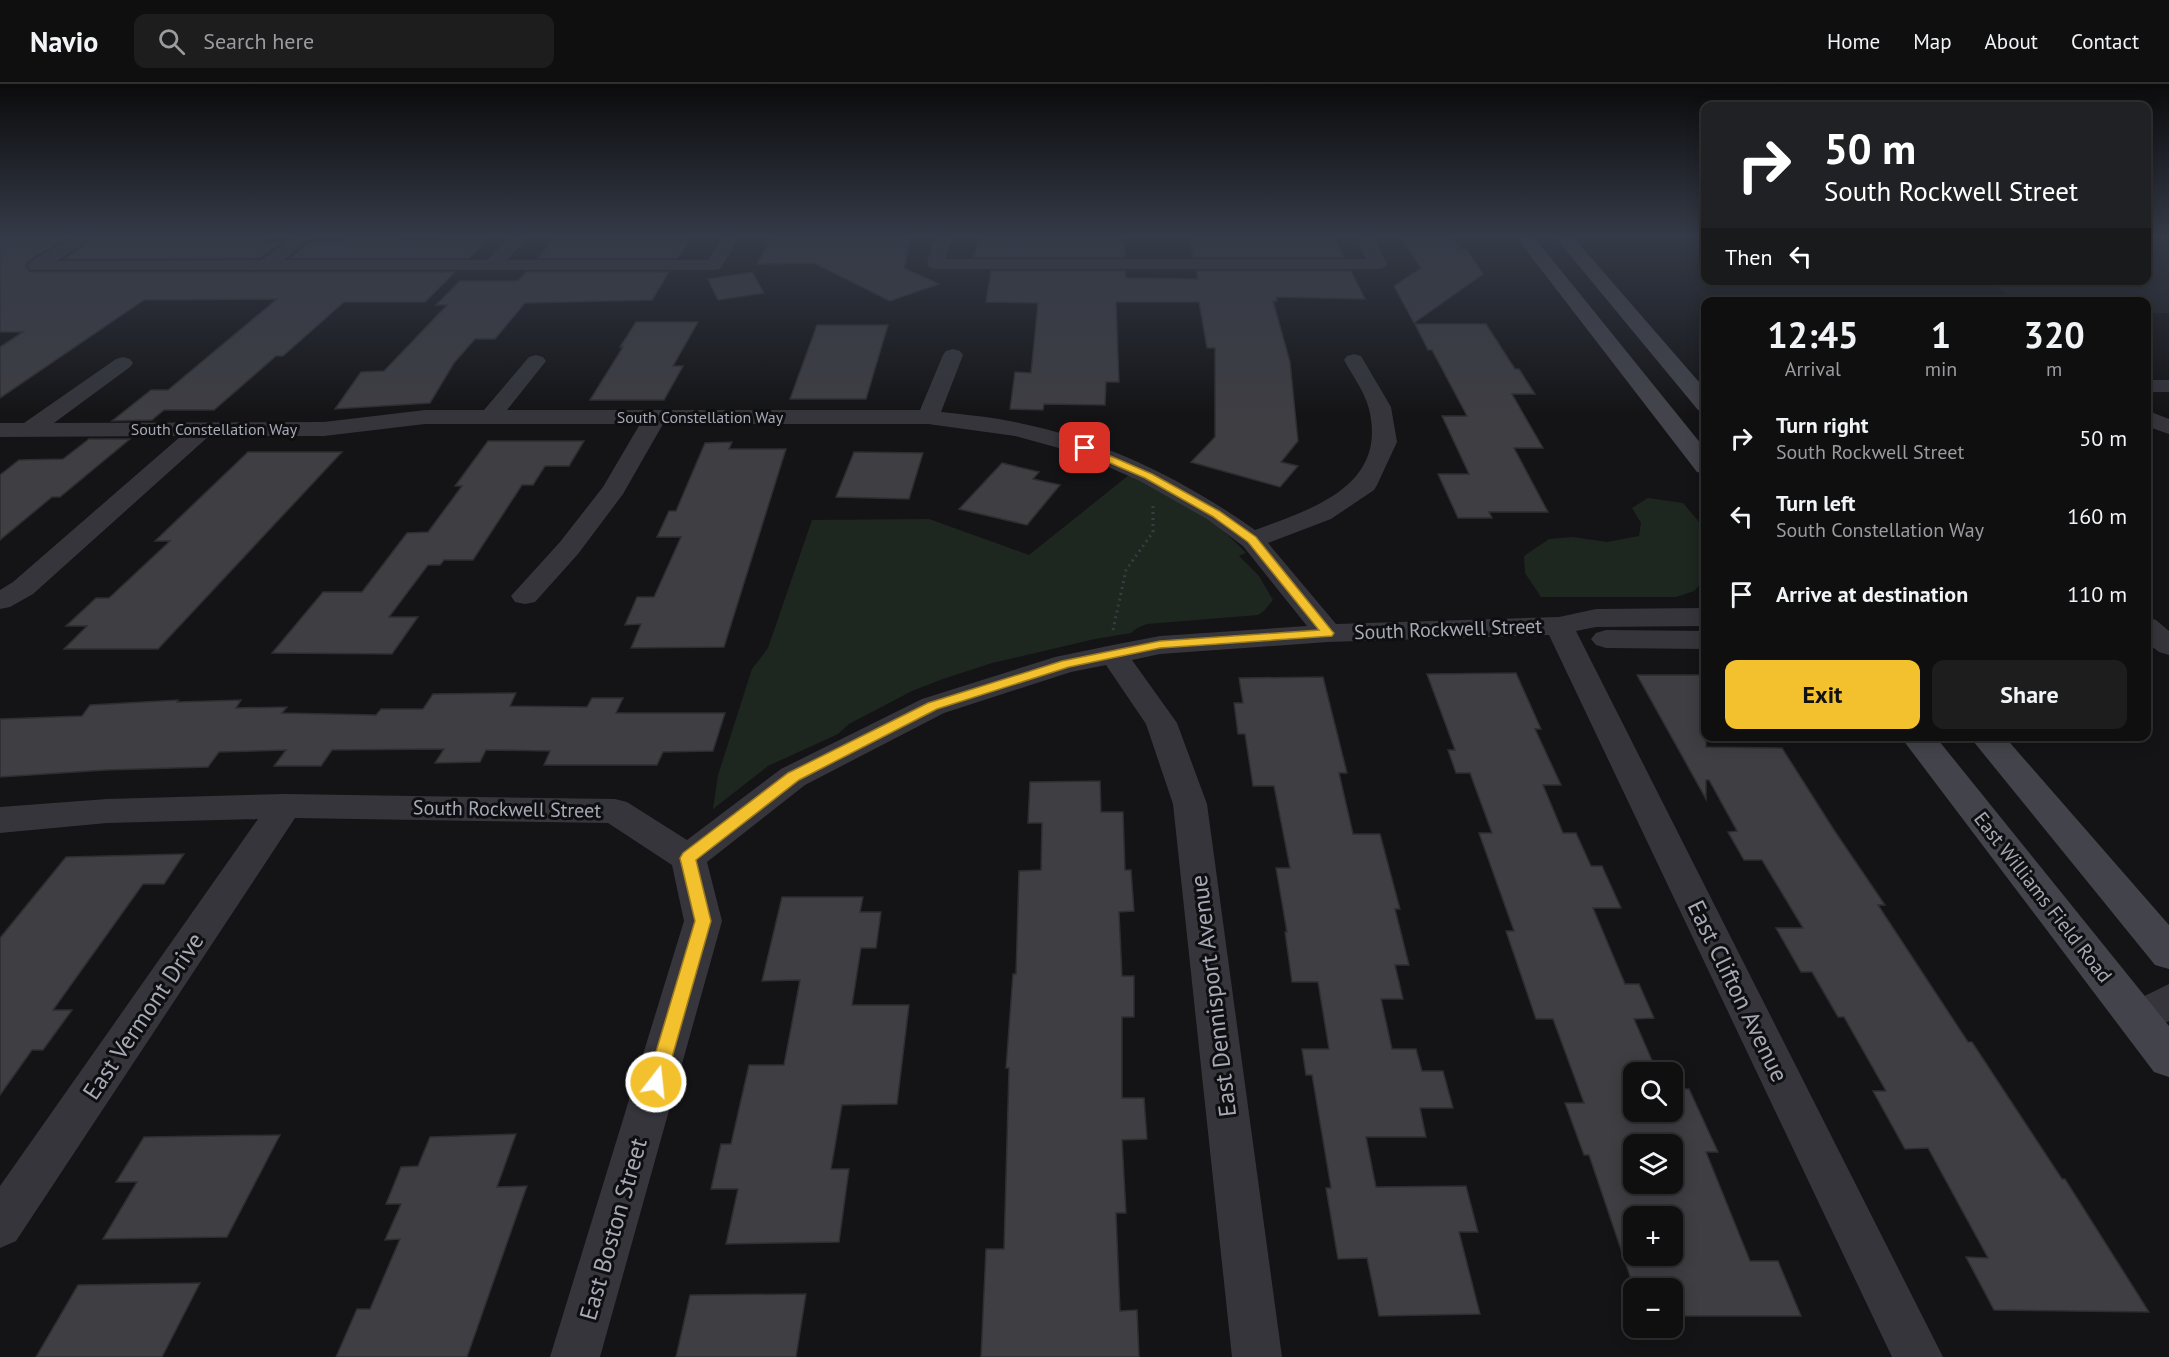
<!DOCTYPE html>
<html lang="en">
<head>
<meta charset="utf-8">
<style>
  body { margin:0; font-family:"PT Sans",sans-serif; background:#1d1d1e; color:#f1f3f6; height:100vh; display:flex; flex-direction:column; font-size:22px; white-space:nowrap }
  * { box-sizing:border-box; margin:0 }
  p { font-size:20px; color:#9b9c9f }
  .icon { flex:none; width:33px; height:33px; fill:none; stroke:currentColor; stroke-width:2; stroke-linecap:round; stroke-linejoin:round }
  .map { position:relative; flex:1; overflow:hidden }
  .details { position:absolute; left:1701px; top:213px; width:450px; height:444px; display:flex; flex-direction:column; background:#0f0f10; border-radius:12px; box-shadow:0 3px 15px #0003,0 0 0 2px #2f2f30 }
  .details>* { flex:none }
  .guide { position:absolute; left:1701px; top:18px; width:450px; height:183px; border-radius:12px; box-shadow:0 3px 15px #0003,0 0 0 2px #2f2f30; background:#202124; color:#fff; overflow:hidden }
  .tools { position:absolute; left:1623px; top:978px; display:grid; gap:12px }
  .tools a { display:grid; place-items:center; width:60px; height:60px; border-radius:12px; background:#0f0f10; box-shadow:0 3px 15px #0003,0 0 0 2px #2f2f30; font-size:30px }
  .pin { position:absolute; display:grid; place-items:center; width:51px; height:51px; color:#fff; margin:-26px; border-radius:12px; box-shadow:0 3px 9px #0006 }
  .me { position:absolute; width:66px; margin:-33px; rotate:16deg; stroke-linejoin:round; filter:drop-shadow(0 0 4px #0008) }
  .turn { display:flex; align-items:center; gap:21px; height:126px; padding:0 24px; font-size:27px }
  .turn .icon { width:78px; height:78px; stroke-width:2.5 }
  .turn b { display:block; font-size:42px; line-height:51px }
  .then { display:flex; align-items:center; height:57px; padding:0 24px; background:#0003; gap:12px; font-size:22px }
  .eta { display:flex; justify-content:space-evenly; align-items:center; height:102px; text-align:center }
  .eta b { font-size:36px; font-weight:800; line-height:42px }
  .cta { display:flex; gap:12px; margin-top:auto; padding:12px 24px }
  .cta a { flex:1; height:69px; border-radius:12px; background:#f4c12e; color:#111; font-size:24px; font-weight:800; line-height:69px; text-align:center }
  .cta a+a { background:#1d1d1e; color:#f1f3f6 }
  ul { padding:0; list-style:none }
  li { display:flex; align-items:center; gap:18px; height:78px; padding:0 24px }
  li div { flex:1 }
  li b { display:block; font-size:22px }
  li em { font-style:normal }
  header { display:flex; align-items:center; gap:36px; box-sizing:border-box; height:84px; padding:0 30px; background:#0f0f10; border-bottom:2px solid #2f2f30 }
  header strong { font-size:28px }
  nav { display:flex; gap:33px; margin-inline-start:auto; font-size:21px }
  .search { width:420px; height:54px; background:#1d1d1e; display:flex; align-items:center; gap:15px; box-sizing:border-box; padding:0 21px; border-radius:12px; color:#9b9c9f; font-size:22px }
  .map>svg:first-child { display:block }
</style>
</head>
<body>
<header>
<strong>Navio</strong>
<div class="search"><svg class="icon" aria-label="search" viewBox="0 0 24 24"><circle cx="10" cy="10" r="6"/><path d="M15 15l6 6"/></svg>Search here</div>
<nav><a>Home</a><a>Map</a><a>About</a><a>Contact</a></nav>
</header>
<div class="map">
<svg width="2169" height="1273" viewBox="0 0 2169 1273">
  <rect width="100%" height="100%" fill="#141416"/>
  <path fill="#202023" d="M2147 153H2169V229H2147L2146 218 2019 217 1988 197 2146 196Z"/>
  <g fill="#1e2620">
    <path d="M1129 391C1171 409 1215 435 1246 469L1239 472 1259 492 1273 516 1264 527 1258 531 1147 540 1137 544 1131 549 1095 555 992 579 943 595 912 607 849 640 838 650 768 682 713 725 718 691 752 585 768 564 812 436 929 435 1029 471Z"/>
    <path d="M1648 414 1683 419 1705 445V495L1694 507 1676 513H1541L1525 489 1524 472 1549 455 1573 453 1607 458 1639 452 1641 439 1632 424Z"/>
  </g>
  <g fill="#3e3e43" stroke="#2e2e32" stroke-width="1.5" fill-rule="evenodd">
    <path d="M0 153H69L29 176 25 182 30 188H455L425 218H344L283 272H276L214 326H164L152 336 112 337 151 306H168L277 215 144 216 0 314V263L23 248H0Z"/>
    <path d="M96 153H270L262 160 280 159 260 174 65 175Z"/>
    <path d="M347 153H403L398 157 486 156 469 174H290L309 159H340Z"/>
    <path d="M772 153H814L813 155 911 154 904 184 939 200 890 217 814 179 757 180Z"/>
    <path d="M1400 153H1451L1460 165H1467L1483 190 1414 239 1394 202 1421 184Z"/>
    <path d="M978 155 1124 156 1125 173H974Z"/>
    <path d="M1296 155H1335L1344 173H1193L1190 156Z"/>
    <path d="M553 156H690L678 174H538Z"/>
    <path d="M991 187H1125L1126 194 1198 195 1197 187H1351L1365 215 1276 213 1277 217H1273L1290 278 1298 357 1281 378 1298 382 1280 403 1191 378 1215 353V264H1207L1199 218H1116L1119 298H1106L1105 321 1044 320 1043 326 1010 325 1015 288 1031 289 1038 219 986 218Z"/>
    <path d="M526 188H669L652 216 525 219 495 255H475L454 279 430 319 335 325 361 288 384 287 447 221H436L460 197H518Z"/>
    <path d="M752 188 764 209 718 216 708 195Z"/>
    <path d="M636 238H698L673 282H683L664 316H590L623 263H620Z"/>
    <path d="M1415 240H1486L1515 285H1519L1535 310H1512L1543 364H1514L1548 428H1489L1492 434H1458L1438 390H1469L1442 332H1467L1432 266H1428Z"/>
    <path d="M817 241H888L866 315H790Z"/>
    <path d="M89 355H130L60 413H52L0 456V391L19 376 63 375Z"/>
    <path d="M488 357H584L569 382H545L533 401H522L473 476H444L440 481H428L389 533H418L392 570 272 569 323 508H362L407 449 428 448 462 402H455Z"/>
    <path d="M732 358 729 365H786L724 563 631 564 641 540 625 541 637 513H654L681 453H657L669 427H676L705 359Z"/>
    <path d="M248 368H342L158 565H64L87 542H66L96 514H109L170 457H155Z"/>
    <path d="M854 368 923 369 909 415 836 413Z"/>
    <path d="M1002 379 1039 388 1033 395 1060 401 1027 441 959 425Z"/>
    <path d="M1516 589 1541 645H1535L1561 701H1543L1563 749H1576L1591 782H1602L1621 824H1593L1625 900H1639L1654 934 1634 935 1657 988H1634V1028H1672V1005H1689L1718 1068H1706L1750 1177H1778L1801 1232H1672V1204H1634L1589 1071H1584L1565 1019H1584L1553 935H1536L1506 847H1514L1479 749H1492L1470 689H1456L1448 666H1455L1427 590ZM1634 1060H1672V1100H1634ZM1634 1132H1672V1172H1634Z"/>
    <path d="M1637 591H1706V663L1782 664 1834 746 1885 821H1878L1968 958H1972L2062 1095H2065L2149 1228 1994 1226 1966 1173 1988 1174 1928 1064 1905 1065 1873 1007H1886L1844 933H1838L1812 888H1801L1776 844H1803L1762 776H1744L1728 748 1737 747 1709 696H1706V715Z"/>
    <path d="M1323 593 1347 689H1339L1353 750H1380L1400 825H1395L1409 881H1395L1403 915H1381L1392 965H1416L1422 987H1443L1453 1024H1420L1426 1053H1366L1376 1103 1466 1102 1478 1148H1459L1480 1230 1379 1232 1367 1174 1338 1175 1326 1104H1331L1312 991H1306L1302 965H1329L1318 898H1292L1285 848H1287L1276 784H1290L1274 702H1253L1245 650H1238L1234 619H1243L1239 594Z"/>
    <path d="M516 609 510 622 587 623 592 614H623L616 629H725L713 667 663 668 657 681H544L550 667 486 666 480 678 435 679 444 665 332 666 321 682H274L286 666 219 668 208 683 106 686 0 693V635L82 632 90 621 178 616 177 618 241 616 236 624 287 623 282 629 376 631 381 625H423L433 610Z"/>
    <path d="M1100 697 1101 728H1123L1125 786H1131L1134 827 1119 828 1122 892H1134V933H1122V1014H1144L1147 1055 1122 1056 1126 1129H1116L1120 1227 1137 1226 1139 1273H981L986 1165H1004L1009 984H1006L1013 890H1016L1019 787 1041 786 1042 739H1028L1030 698Z"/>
    <path d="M184 770 164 800H143L53 926H72L43 966H32L0 1011V854L66 773Z"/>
    <path d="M782 813H863L860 828H881L876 864H861L852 921H909L897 1020 842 1021 831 1085H849L839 1158 726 1160 738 1105H711L721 1060H731L749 981H784L800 896 762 897Z"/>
    <path d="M516 1050 497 1103 527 1102 467 1273H336L357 1225H370L400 1155 385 1156 401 1120H386L401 1083 418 1082 430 1053Z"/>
    <path d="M280 1051 227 1153 103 1155 137 1098H116L144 1053Z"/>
    <path d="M200 1199 162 1273H36L78 1201Z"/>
    <path d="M806 1210 796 1273H676L690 1211Z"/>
  </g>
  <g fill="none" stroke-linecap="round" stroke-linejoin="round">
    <path stroke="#3b3c42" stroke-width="3" stroke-dasharray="2 4" stroke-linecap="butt" d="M1113 546 1126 486 1153 448V421"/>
    <path fill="#35353b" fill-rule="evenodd" d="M2029 196H2081L2098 200 2094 203Z"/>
    <g fill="#35353b" fill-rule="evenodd">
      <path d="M73 153H94L57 177 261 176 293 153H313L284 176H487L510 153H528L507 176H708L723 153H740L720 185 714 186H30L27 182 31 177Z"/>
      <path d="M934 153H951L946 175H1366L1356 153H1373L1387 180 1384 184 1378 185H936L930 184 927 180Z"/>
      <path d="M953 265 960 267 963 271 941 328C967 331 993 333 1019 339 1104 356 1184 396 1255 446 1312 425 1388 402 1369 325 1365 308 1352 291 1344 276L1347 272 1354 270 1361 272 1391 323 1397 358 1377 401 1374 406 1331 435 1268 459 1336 540 1559 533 1596 525 1706 524V542L1596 543 1576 547 1943 1273H1892L1549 551 1328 558 1160 570 1132 576 1177 639 1207 720 1282 1273H1232L1173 720 1146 640 1106 581 1071 588 944 629 805 701 707 778 722 837 600 1273H550L684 837 672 781 608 739 295 734 16 1157 0 1164V1102L258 735 107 739 0 749V723L107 715 285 710 615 715 627 718 687 756 781 685 922 615 1055 573 1113 561 1160 552 1307 542 1243 462 1207 435 1140 397 1077 369 1015 352 928 340H663L623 410 578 470 535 518 525 520 515 518 511 512 560 458 603 403 640 340H425L324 352H209L33 510 10 523 0 525V506L13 498 181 352 0 353V339H24L116 275 123 273 130 275 133 279 130 283 54 339 324 338 425 326H484L529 273 536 271 543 273 546 277 507 326H920L943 271 946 267Z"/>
      <rect x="2146" y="296" width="23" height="12"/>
      <path d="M2146 326 2169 335V350L2146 342Z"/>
      <path d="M2146 533 2156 536 2169 547V571L2159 568 2146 558Z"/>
      <path d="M1606 546 1706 547V565L1606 564 1596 561 1591 555 1596 549Z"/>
      <path d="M2169 900V937L2138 951 2124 946 2118 934 2124 922Z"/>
    </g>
    <g fill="#43444b" fill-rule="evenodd">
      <path d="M1516 153H1534L1706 366V390L1697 388Z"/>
      <path d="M1555 153H1573L1706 306V328L1698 326Z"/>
      <path d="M1900 652H1935L2169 942V993L2154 988Z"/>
      <path d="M1969 652H2004L2169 841V885L2155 881Z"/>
    </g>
  </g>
  <linearGradient id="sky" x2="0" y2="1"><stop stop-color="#0b0b0c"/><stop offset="0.46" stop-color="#343a47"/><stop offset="1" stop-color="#343a47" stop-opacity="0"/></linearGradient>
  <rect width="2169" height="331" fill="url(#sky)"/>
  <path fill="#f4c12e" stroke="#9f7d1e" stroke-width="1.5" d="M1085 361 1152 390 1219 427 1256 453 1332 547 1334 549 1332 552 1160 564 1069 583 937 625 799 696 696 776 711 837 665 998 662 1003 656 1006 649 1003 647 998 695 837 680 774 683 769 788 689 928 619 1062 577 1160 557 1319 546 1248 458 1212 432 1145 394 1082 367 1080 364Z"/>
  <g text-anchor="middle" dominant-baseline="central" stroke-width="6" stroke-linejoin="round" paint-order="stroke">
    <g font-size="16" fill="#a6a9b6" stroke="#0f0f11">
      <text x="700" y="333">South Constellation Way</text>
      <text x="214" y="345">South Constellation Way</text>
    </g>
    <g font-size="20" fill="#a6a9b6" stroke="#0f0f11">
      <text transform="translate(1448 545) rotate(-2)">South Rockwell Street</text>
      <text transform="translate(507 725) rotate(1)">South Rockwell Street</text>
      <text transform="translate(2043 813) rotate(52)">East Williams Field Road</text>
    </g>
    <g font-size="24" fill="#a6a9b6" stroke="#0f0f11">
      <text transform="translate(1738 907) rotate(64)">East Clifton Avenue</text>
      <text transform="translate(1213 912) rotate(-97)">East Dennisport Avenue</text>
      <text transform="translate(143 932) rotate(-56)">East Vermont Drive</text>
      <text transform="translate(613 1145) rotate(-74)">East Boston Street</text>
    </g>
  </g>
</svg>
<div class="tools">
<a><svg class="icon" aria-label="search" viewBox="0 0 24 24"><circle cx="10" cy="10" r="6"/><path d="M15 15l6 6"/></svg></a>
<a><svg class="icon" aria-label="layers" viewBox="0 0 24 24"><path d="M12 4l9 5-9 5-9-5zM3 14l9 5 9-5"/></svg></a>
<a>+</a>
<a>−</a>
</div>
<div class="pin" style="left:1085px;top:364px;background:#d93025"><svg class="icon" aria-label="arrive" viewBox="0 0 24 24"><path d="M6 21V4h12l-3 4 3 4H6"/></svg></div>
<svg class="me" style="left:656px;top:998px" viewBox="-20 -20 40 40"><circle r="17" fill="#f4c12e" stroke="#fff" stroke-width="3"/><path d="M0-11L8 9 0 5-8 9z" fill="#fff"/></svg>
<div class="guide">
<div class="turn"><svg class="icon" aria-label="right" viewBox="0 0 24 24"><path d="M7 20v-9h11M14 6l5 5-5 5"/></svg><div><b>50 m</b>South Rockwell Street</div></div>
<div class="then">Then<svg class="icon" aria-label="left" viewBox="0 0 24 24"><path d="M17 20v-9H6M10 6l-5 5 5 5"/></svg></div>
</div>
<section class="details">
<div class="eta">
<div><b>12:45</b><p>Arrival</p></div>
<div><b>1</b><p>min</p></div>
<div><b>320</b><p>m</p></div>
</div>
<ul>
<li><svg class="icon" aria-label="right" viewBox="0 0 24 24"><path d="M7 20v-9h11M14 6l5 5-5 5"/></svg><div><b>Turn right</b><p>South Rockwell Street</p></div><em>50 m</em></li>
<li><svg class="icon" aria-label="left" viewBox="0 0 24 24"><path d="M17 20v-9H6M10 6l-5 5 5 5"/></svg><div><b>Turn left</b><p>South Constellation Way</p></div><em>160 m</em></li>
<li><svg class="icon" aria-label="arrive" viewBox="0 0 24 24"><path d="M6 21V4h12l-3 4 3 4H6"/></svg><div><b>Arrive at destination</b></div><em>110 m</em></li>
</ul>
<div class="cta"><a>Exit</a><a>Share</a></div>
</section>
</div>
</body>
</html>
